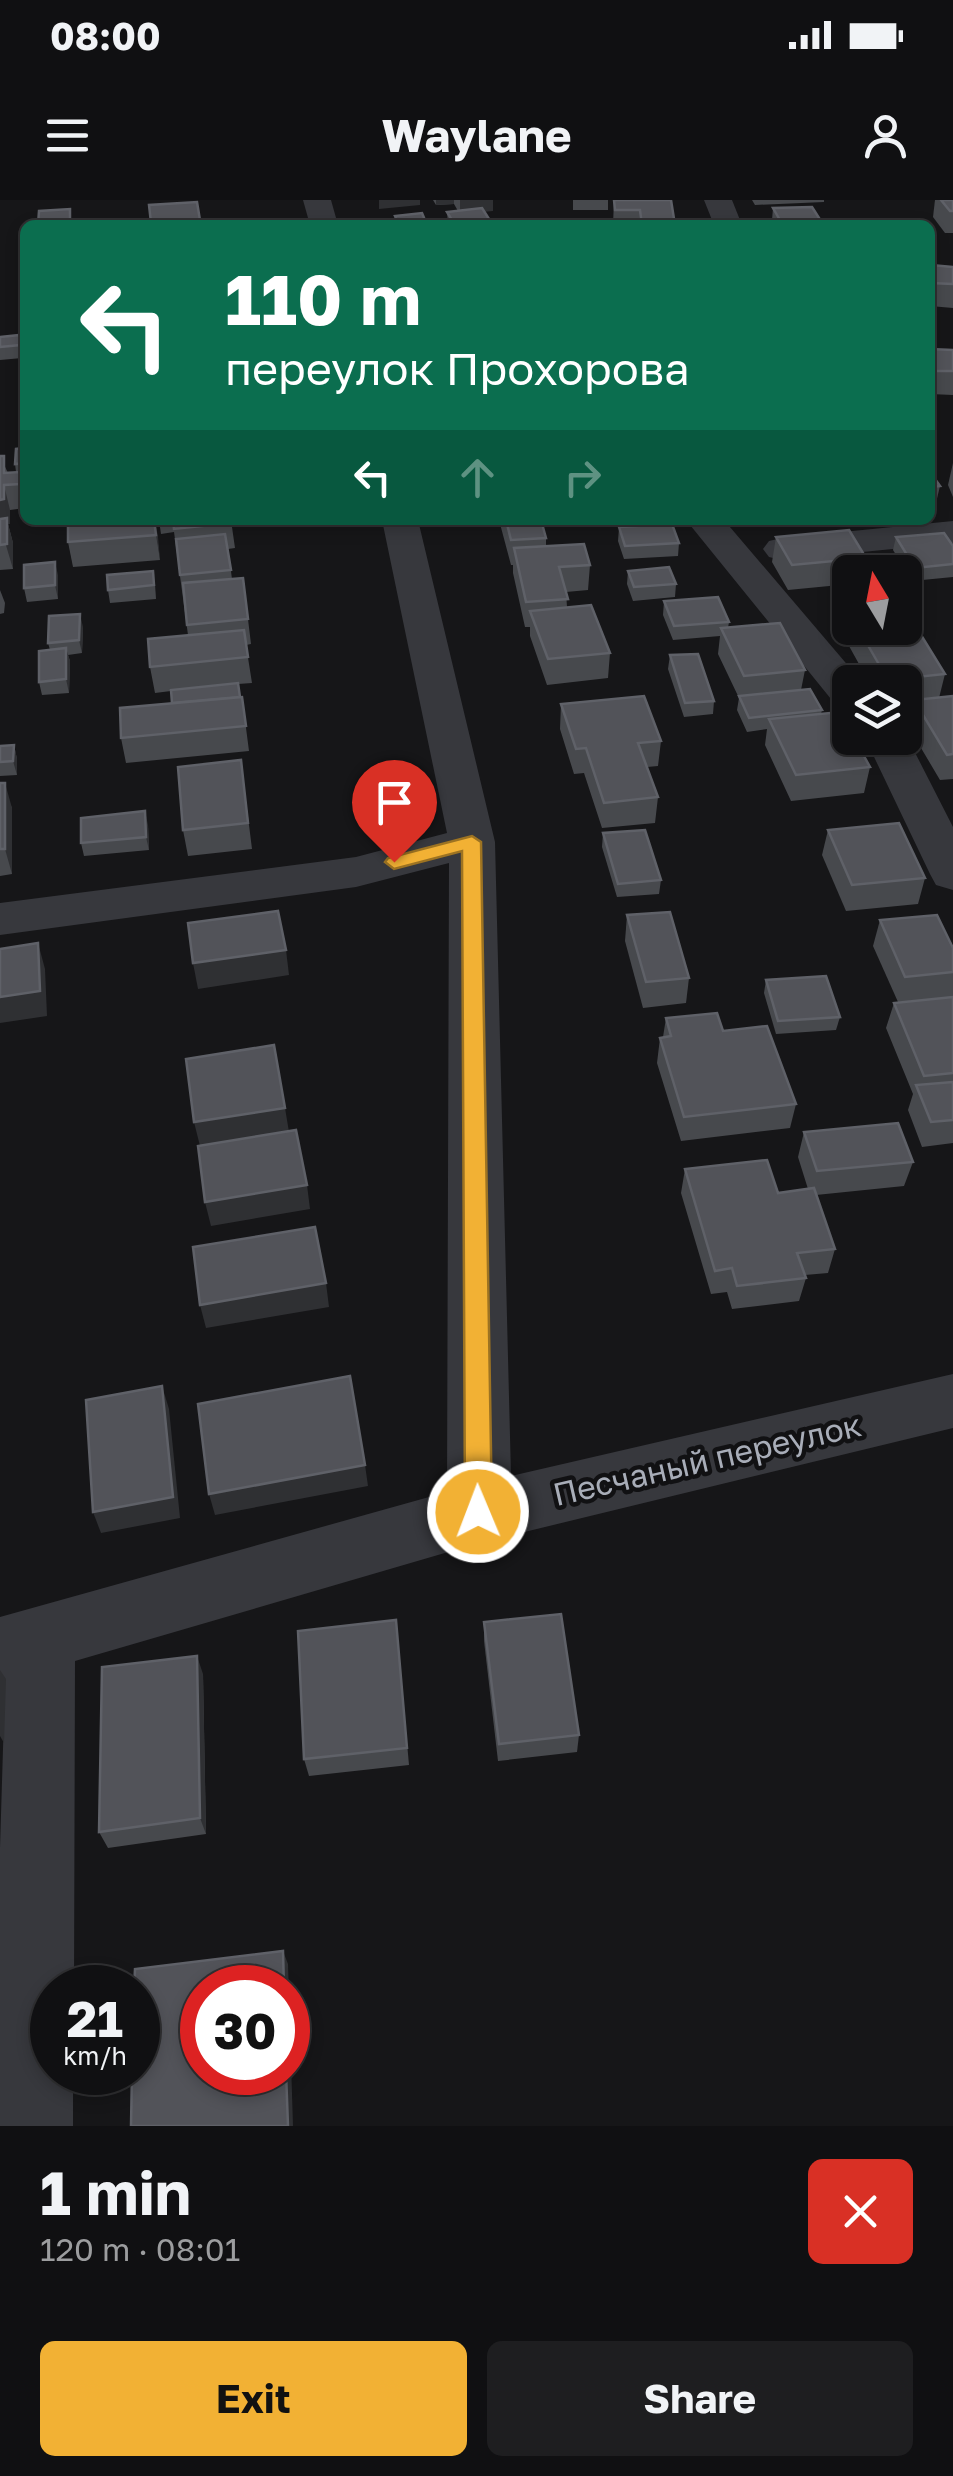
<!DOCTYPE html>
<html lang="en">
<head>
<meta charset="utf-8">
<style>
  body { margin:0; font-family:"Golos Text",sans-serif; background:#1e1e20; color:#f1f3f6; height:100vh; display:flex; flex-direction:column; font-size:38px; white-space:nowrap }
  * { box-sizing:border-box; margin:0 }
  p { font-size:32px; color:#9c9d9f }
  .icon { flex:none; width:55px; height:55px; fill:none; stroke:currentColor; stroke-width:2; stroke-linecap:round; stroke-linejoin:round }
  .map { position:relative; height:1926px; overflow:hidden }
  .side { display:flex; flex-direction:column; background:#101012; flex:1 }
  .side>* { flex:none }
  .hud { position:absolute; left:20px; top:20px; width:915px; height:305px; border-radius:15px; box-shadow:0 5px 15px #0003,0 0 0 2px #303032; background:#0b6e4f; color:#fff; overflow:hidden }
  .needle { width:65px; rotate:350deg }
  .fabs { position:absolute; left:832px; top:355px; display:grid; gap:20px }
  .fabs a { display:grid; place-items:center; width:90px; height:90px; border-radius:15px; background:#101012; box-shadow:0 5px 15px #0003,0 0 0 2px #303032; font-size:50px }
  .speed { position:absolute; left:30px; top:1765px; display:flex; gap:20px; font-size:50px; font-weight:700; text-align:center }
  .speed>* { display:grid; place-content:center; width:130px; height:130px; border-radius:50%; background:#101012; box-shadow:0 5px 15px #0003,0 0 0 2px #303032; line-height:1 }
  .speed small { font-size:25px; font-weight:400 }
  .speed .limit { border:15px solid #d22; background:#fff; color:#111 }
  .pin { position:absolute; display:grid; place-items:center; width:85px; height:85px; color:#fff; margin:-102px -42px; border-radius:50% 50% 50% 0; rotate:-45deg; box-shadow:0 0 10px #0007 }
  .pin .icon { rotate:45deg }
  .me { position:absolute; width:110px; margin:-55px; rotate:359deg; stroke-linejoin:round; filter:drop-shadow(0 0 8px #0008) }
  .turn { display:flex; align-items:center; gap:35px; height:210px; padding:0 40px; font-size:45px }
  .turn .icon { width:130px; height:130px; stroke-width:2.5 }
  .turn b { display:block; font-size:70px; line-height:85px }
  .lanes { display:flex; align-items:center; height:95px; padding:0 40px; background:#0003; justify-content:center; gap:50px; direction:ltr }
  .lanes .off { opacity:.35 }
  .round { display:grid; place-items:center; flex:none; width:105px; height:105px; border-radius:15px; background:#1e1e20 }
  .headline { display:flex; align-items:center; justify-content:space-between; height:170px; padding:0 40px }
  h1 { font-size:60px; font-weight:700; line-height:75px }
  .button { display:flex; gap:20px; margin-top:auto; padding:20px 40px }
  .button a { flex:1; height:115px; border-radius:15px; background:#f2b134; color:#111; font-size:40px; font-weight:700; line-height:115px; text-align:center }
  .button a+a { background:#1e1e20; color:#f1f3f6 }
  .status { display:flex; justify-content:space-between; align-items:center; height:70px; padding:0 50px; background:#101012; direction:ltr }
  .status svg { height:28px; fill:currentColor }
  header { display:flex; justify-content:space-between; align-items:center; height:130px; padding:0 40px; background:#101012; font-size:45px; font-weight:700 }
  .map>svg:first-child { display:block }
</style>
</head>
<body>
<div class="status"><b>08:00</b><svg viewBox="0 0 49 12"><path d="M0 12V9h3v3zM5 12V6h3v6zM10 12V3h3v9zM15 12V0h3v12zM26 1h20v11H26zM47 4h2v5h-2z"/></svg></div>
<header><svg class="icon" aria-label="menu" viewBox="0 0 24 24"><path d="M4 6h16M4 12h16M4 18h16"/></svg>Waylane<svg class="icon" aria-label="person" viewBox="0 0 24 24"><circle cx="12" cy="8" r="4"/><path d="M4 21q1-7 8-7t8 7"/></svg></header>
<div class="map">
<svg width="953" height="1926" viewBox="0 0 953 1926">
  <rect width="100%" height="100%" fill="#161618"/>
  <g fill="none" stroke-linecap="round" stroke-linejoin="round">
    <g fill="#37383d" fill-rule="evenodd">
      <path d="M303 0H331L338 25H310Z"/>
      <path d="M704 0H732L742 25H714Z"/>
      <path d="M382 320H418L495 642 511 1276 953 1174V1228L479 1343 75 1461 74 1788H52V1872H73V1926H0V1648L5 1482 0 1483V1417L447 1292 449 663 356 687 0 735V703L356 657 447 633Z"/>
      <path d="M686 320H724L862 482H850V508L835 504Z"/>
      <path d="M953 321V343L782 360 769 357 763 349 769 341 782 338Z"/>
      <path d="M905 533 953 627V690L936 685 930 674 865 538H905Z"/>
    </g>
  </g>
  <g fill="#47494d">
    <path d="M433 0H493V11H484L489 25H448L447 12 458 11 454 4 436 5Z"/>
    <rect x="573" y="0" width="35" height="10"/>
    <path d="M614 0H671L675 25H613Z"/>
    <path d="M752 0H824V2L755 5Z"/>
    <path d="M935 0H953V33H945L933 17Z"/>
    <path d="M197 2 201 25H152L149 5Z"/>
    <path d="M773 8 821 21 840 25H773L772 20Z"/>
    <path d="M931 65 953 67V108L930 106Z"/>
    <path d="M0 137 23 147 22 158 0 160Z"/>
    <path d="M930 149 953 150V195L930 194Z"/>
    <path d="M25 248V276L21 277 25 294V308L10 310V324H8L13 343V369L0 370V256L8 273 16 272 15 264Z"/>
    <path d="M953 263V297L948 285Z"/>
    <path d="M940 286 934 311H930V287Z"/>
    <path d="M155 320 160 360 73 367 68 342Z"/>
    <path d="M159 320H231L235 348 228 349 232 379 243 378 251 444 246 445 252 483 238 484 240 497H242L249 551 126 563 121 538 172 503 171 491 155 493 150 467 188 435 174 332 161 334Z"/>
    <path d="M499 320H541L546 338V346L590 365 588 390 566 392 567 407 610 453 608 478 547 485 530 436V427H525L513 373V365H511Z"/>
    <path d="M616 320H663V325L679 343 678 356 624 359 618 341 619 328Z"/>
    <path d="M776 337 866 358 863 372H850V384L788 390 772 362Z"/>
    <path d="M896 337 953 346V377L912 381 893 350Z"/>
    <path d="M628 371 676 384 675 397 633 401 627 384Z"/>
    <path d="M58 375V399L27 402 24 388Z"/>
    <path d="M155 384 156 399 110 403 108 390Z"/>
    <path d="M0 390 5 403 4 413 0 414Z"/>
    <path d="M664 401 729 422 728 428 805 470 801 490 822 510 821 514 870 567 864 593 791 601 765 545 767 529 747 532 737 510 739 498 718 454 720 436 673 440 663 415Z"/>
    <path d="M849 412H850V428H905L945 474 939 498 953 496V579L940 580 908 526 914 502 905 503V482H869L844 437Z"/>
    <path d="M83 427 82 453 68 455 70 461 69 493 42 495 39 482 50 450 48 443Z"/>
    <path d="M670 455 714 501 713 514 684 517 668 469Z"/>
    <path d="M561 504 661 541 658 566 647 567 658 597 655 623 602 628 584 573 574 574 560 529Z"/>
    <path d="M14 545 17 559V575L0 576V546Z"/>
    <path d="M241 560 252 649 188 656 183 630Z"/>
    <path d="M0 583 12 608V674L0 676Z"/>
    <path d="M148 625 149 650 84 656 81 643Z"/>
    <path d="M828 630 925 678 918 704 846 711 822 655Z"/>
    <path d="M603 633 661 680 659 694 617 697 602 647Z"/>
    <path d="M627 715 689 778 686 803 643 808 625 741Z"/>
    <path d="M880 720 953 748V797L898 802 873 746Z"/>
    <path d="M766 780 840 817 836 830 776 834 764 793Z"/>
    <path d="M953 797V943L922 947 908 910 913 894 886 828 894 803Z"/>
    <path d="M666 818 723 831 796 904 790 928 681 941 657 863 660 838 663 837Z"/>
    <path d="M804 932 913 962 904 986 816 995 835 1049 828 1073 805 1075 806 1078 799 1101 732 1109 727 1092 711 1094 681 993 685 969 778 993 808 989 798 957Z"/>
    <path d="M396 1420 409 1565 309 1576 304 1559Z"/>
    <path d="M484 1422 579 1535 577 1552 498 1561 484 1441Z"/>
    <path d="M203 1474 206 1634 108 1648 99 1632Z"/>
  </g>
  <g fill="#2f3033">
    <path d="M379 0H420V5L379 9Z"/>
    <path d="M436 0H454V4L436 5Z"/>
    <path d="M460 0H493V11L460 14Z"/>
    <path d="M489 19V25H453V22Z"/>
    <path d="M20 272 25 294V305L20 284Z"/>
    <path d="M4 285 10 310V324H8L13 343V369L0 325V300Z"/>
    <path d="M155 320 158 337 160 360 156 335Z"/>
    <path d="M55 362 58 375V399L55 385Z"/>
    <path d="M80 414 83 427 82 453 79 440Z"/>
    <path d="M66 448 70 461 69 493 66 479Z"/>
    <path d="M14 545 17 559V575L13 561Z"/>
    <path d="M5 583 12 608V674L5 649Z"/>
    <path d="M145 611 148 625 149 650 146 637Z"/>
    <path d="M38 743 45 769 47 816 0 823V797Z"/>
    <path d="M286 750 289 775 198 789 193 763Z"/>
    <path d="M285 908 289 932 200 946 194 922Z"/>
    <path d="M307 985 310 1009 211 1026 205 1002Z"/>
    <path d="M326 1083 329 1107 206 1128 200 1105Z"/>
    <path d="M162 1186 169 1209 180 1318 101 1333 93 1312Z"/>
    <path d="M365 1265 368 1286 215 1315 209 1294Z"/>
    <path d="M197 1456 203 1474 206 1634 200 1618Z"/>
    <path d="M0 1470 6 1479 4 1543 0 1536Z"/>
    <path d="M283 1751 288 1764 293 1926H288L286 1872 288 1788H284Z"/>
  </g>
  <g fill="#525359" stroke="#5f6168" stroke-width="2.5">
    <path d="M614 0H671L675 25H642L640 10H615Z"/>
    <path d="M941 0H953V11H950Z"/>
    <path d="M197 2 200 20 151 23 149 5Z"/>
    <path d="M812 7 821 21 781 22 773 8Z"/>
    <path d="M482 8 489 19 453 22 447 12Z"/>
    <path d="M70 9V23L38 25 39 11Z"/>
    <path d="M422 13 427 25H399L395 16Z"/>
    <path d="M837 20 840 25H775L773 22Z"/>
    <path d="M931 65 953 67V84L931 83Z"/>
    <path d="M20 135V145L0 147V137Z"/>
    <path d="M930 149 953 150V171H930Z"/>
    <path d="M25 248V263L15 264 16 249Z"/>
    <path d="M0 256H4V273L20 272V284L4 285V299L0 300Z"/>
    <path d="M930 272 940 286 930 287Z"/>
    <path d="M7 318V344L0 345V319Z"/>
    <path d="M68 320H154L156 335 68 342Z"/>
    <path d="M173 320H231L232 323 174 329Z"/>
    <path d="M506 320H541L546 338 511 340Z"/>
    <path d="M672 324 679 343 625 346 619 327Z"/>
    <path d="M849 330 866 358 792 365 776 337Z"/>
    <path d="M944 333 953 346V364L915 368 896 337Z"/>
    <path d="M225 334 231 370 180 375 176 339Z"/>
    <path d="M584 344 590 365 559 367 568 399 526 402 514 348Z"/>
    <path d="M55 362V385L24 388V365Z"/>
    <path d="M669 367 676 384 634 387 628 371Z"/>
    <path d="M153 371 154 385 108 390 107 375Z"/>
    <path d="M243 378 248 419 187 425 183 383Z"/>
    <path d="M718 397 729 422 674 426 664 401Z"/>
    <path d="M591 405 610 453 548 459 530 411Z"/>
    <path d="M905 409 945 474 888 480 858 428H905Z"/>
    <path d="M80 414 79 440 48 443 49 416Z"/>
    <path d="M780 423 805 470 744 476 721 428Z"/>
    <path d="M244 430 248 457 150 467 148 439Z"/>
    <path d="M66 448V479L39 482V451Z"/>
    <path d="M698 454 714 501 685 503 670 455Z"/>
    <path d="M238 483 240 497 172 503 171 490Z"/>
    <path d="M810 489 822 510 749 518 739 496Z"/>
    <path d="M644 496 661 541 638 543 658 597 604 603 586 548 576 549 561 504Z"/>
    <path d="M953 496V554L947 555 914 500Z"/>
    <path d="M242 497 246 526 121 538 120 508Z"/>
    <path d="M840 512 850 531V538H854L870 567 796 575 769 519Z"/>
    <path d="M14 545 13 561 0 562V546Z"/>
    <path d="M241 560 248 623 183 630 178 567Z"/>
    <rect x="0" y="583" width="5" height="66"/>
    <path d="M145 611 146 637 81 643V618Z"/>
    <path d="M899 623 925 678 852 685 828 630Z"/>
    <path d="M645 630 661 680 618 684 603 633Z"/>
    <path d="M278 711 286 750 193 763 188 723Z"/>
    <path d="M670 712 689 778 646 782 627 715Z"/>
    <path d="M937 715 953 748V772L905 777 880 720Z"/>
    <path d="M38 743 40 791 0 797V749Z"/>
    <path d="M826 776 840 817 778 821 766 780Z"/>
    <path d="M953 797V873L924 876 894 803Z"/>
    <path d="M717 813 723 831 767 826 796 904 684 917 660 838 671 836 666 818Z"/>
    <path d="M274 845 285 908 194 922 186 859Z"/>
    <path d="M953 882V920L931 922 916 885Z"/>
    <path d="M898 923 913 962 817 971 804 932Z"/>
    <path d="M296 930 307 985 205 1002 198 946Z"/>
    <path d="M767 960 778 993 814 988 835 1049 797 1053 806 1078 737 1086 732 1068 715 1071 685 969Z"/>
    <path d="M315 1027 326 1083 200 1105 193 1047Z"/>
    <path d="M350 1176 365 1265 209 1294 198 1204Z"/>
    <path d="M162 1186 173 1297 93 1312 86 1200Z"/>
    <path d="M561 1414 579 1535 499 1544 484 1422Z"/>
    <path d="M396 1420 407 1548 304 1559 298 1431Z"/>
    <path d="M197 1456 200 1618 99 1632 102 1467Z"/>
    <path d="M283 1751 284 1788H202V1872H286L288 1926H131L132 1872H138V1788H134L135 1769Z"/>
  </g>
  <path fill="#f2b134" stroke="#9d7322" stroke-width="2.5" d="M472 636 481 642 492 1312 488 1321 478 1325 469 1321 465 1312 462 651 394 669 385 662 388 658Z"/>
  <g text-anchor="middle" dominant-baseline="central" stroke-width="9" stroke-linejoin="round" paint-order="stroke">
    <g font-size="32" fill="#a8adb8" stroke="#111113">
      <text transform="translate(707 1259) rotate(-13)">Песчаный переулок</text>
    </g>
  </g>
</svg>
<div class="fabs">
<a><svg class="needle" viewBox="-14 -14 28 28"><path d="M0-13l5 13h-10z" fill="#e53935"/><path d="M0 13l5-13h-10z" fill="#9c9d9f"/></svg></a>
<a><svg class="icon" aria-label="layers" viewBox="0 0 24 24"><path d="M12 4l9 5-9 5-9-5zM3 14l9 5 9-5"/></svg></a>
</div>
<div class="speed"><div>21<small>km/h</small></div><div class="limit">30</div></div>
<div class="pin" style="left:394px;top:662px;background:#d93025"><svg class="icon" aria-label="arrive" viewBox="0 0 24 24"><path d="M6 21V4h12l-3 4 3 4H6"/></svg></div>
<svg class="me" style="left:478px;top:1312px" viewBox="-20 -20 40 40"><circle r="17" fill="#f2b134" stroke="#fff" stroke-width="3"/><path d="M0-11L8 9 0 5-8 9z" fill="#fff"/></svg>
<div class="hud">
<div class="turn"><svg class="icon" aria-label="left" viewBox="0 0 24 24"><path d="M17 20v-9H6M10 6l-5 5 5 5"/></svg><div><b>110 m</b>переулок Прохорова</div></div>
<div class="lanes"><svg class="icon" aria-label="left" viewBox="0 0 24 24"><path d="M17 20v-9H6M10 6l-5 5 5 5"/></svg><svg class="icon off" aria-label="ahead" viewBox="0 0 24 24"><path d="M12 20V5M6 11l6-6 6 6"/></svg><svg class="icon off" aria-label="right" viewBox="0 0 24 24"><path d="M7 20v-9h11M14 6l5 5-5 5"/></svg></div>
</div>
</div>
<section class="side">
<div class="headline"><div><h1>1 min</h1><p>120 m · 08:01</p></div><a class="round" style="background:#d93025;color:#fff"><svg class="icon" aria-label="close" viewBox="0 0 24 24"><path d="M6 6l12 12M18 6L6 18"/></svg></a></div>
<div class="button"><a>Exit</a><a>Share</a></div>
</section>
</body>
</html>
